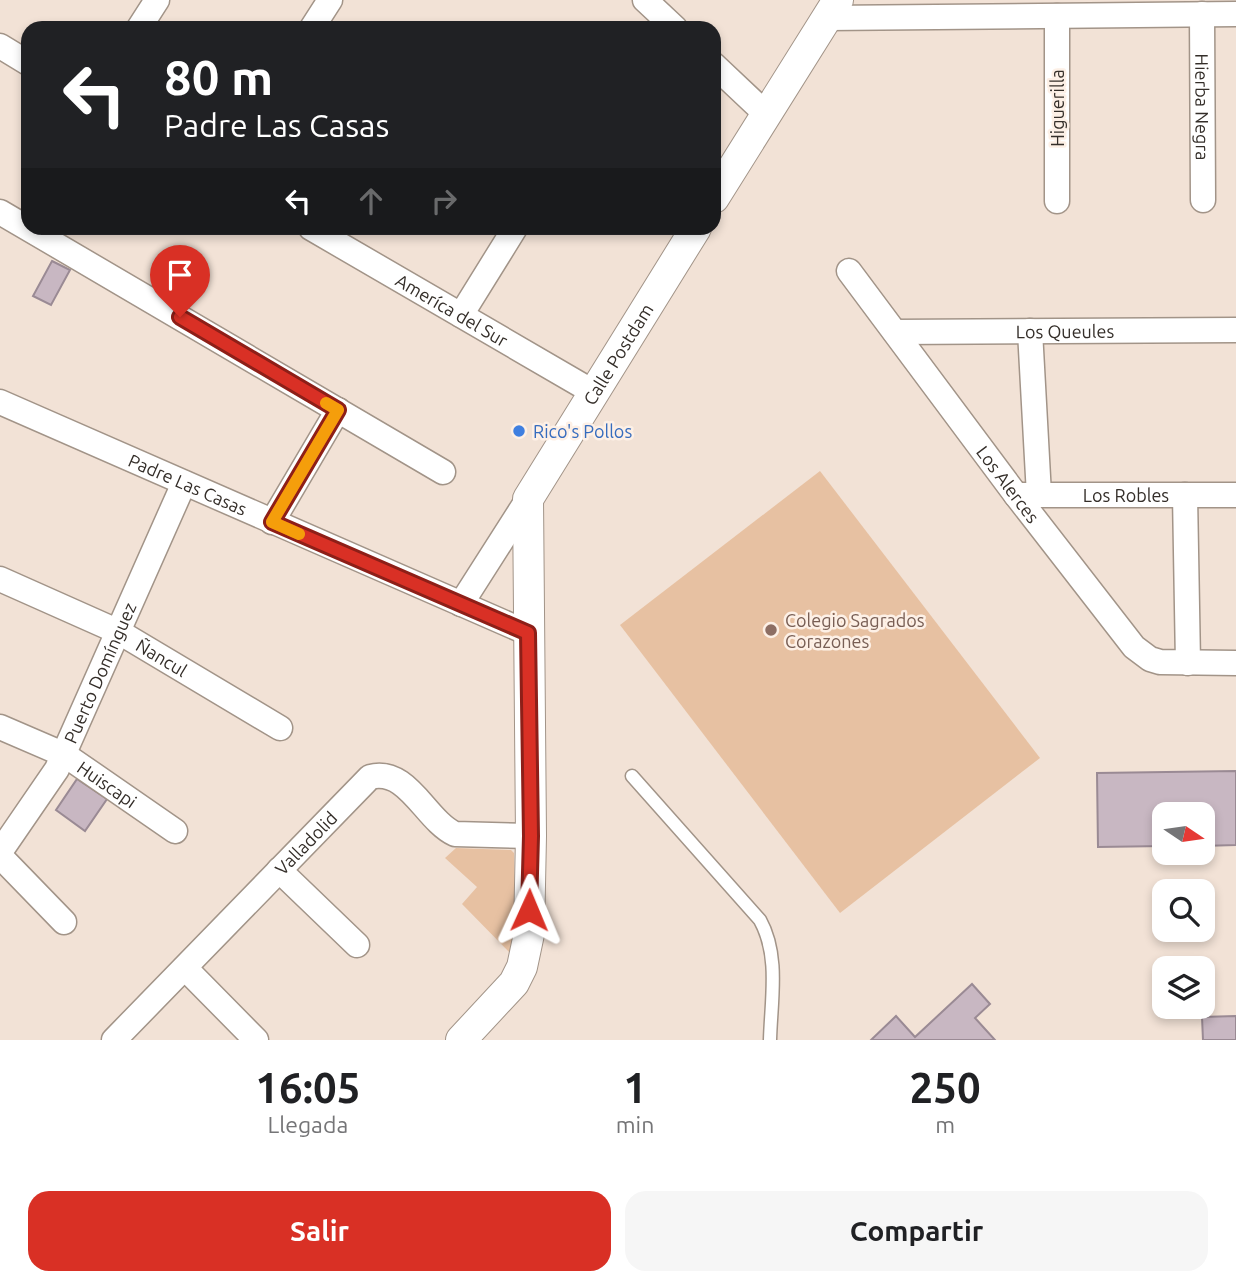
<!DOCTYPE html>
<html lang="es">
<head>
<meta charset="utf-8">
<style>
  body { margin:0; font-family:Ubuntu,sans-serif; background:#f6f6f6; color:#202124; height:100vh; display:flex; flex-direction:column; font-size:26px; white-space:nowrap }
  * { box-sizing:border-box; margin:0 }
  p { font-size:23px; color:#757577 }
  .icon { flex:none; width:38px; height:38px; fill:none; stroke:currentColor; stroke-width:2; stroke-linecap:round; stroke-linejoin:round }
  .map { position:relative; height:1040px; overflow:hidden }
  .side { display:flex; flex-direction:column; background:#fff; flex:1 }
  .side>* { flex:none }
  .hud { position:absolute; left:21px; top:21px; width:700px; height:214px; border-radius:21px; box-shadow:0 4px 10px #0003; background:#202124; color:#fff; overflow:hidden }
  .needle { width:46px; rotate:103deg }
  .fabs { position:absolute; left:1152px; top:802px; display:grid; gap:14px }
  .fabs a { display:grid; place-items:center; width:63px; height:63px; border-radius:14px; background:#fff; box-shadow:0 4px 10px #0003; font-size:35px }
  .pin { position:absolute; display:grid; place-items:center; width:60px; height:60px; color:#fff; margin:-72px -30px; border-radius:50% 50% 50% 0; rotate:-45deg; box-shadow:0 0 7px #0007 }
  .pin .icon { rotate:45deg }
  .me { position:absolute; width:77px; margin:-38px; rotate:1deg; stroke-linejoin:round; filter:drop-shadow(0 0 5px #0008) }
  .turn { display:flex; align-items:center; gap:24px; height:147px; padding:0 28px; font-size:32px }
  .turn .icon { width:91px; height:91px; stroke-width:2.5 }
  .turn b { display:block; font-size:49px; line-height:60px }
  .lanes { display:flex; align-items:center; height:66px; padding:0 28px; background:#0003; justify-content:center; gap:35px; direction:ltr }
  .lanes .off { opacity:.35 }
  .eta { display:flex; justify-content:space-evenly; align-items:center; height:119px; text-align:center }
  .eta b { font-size:42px; font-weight:700; line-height:49px }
  .primary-button { display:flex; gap:14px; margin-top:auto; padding:14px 28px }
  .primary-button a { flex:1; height:80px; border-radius:21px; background:#d93025; color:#fff; font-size:28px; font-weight:700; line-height:80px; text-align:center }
  .primary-button a+a { background:#f6f6f6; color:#202124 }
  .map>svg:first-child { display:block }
</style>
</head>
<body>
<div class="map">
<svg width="1236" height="1040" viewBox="0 0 1236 1040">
  <rect width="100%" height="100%" fill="#f2e2d6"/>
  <g fill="#e7c1a2">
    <path d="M820 471 1040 758 840 913 620 625Z"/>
    <path d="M456 848 511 850 514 853 515 958 462 904 477 887 445 858Z"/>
  </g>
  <g fill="#c8b7c2" stroke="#9a8a94" stroke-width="2">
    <path d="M52 261 70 270 51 305 33 296Z"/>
    <path d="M1236 771V845L1202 846V814H1164V846L1098 847 1097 773Z"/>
    <path d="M77 779 107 799 85 831 56 810Z"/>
    <path d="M972 984 990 1004 975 1018 995 1040H871L896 1016 915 1037Z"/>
    <path d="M1236 1016V1040H1203L1202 1017Z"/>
  </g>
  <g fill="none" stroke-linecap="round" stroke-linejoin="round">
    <g stroke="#a29488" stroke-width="15">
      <path id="service" d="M632 776 760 920C780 956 771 1000 770 1040"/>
    </g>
    <g stroke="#a29488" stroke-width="27">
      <g id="minor">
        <path d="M645 0 675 28"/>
        <path id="s1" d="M1202 14 1203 200"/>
        <path d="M826 18 1236 14"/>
        <path d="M139 28 157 0"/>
        <path d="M312 28 330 0"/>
        <path d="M0 46 28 63"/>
        <path d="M714 65 766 114"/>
        <path d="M1057 201V16"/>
        <path d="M0 212 443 472"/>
        <path id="s2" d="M311 228 593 392"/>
        <path id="s3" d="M849 271 1016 495 1134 647 1150 659 1160 662 1236 663"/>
        <path d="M461 315 515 228"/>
        <path d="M1030 331 1039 495"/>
        <path id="s4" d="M895 332 1236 330"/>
        <path id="s5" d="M0 402 528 633"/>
        <path id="s6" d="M1016 495H1236"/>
        <path d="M1185 495 1188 663"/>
        <path d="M272 522 338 410"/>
        <path id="s7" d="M0 579 119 632 280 728"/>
        <path d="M461 604 528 499"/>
        <path id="s8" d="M0 727 65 755 175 831"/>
        <path id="s9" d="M0 852 57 769 184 483"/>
        <path d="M0 856 64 922"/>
        <path d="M279 870 357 945"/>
        <path d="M185 968 256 1040"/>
        <path id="s10" d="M114 1040 370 777C408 767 425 820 455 834L531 836"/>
      </g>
    </g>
    <g stroke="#a29488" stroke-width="32">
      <g id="tertiary">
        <path d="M714 198 838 0"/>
        <path id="s11" d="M461 1040 514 983 522 967 529 934 531 836 528 499 696 228"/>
      </g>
    </g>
    <use href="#service" stroke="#fff" stroke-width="12"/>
    <use href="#minor" stroke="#fff" stroke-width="24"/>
    <use href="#tertiary" stroke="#fff" stroke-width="30"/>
  </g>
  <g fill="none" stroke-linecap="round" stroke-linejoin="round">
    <g stroke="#8d1f18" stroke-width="18">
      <path id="route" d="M180 317 338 410 272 522 528 633 531 836 529 910"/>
    </g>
    <use href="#route" stroke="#d93025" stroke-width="12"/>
    <path stroke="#f59e0b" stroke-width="12" d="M299 534 272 522 338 410 326 403"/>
  </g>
  <circle fill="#3f7fe0" stroke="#fdf0e6" stroke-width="2.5" cx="519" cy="431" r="7"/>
  <circle fill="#8d6e63" stroke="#fdf0e6" stroke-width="2.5" cx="771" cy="630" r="7"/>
  <g text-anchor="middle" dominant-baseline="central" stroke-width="5" stroke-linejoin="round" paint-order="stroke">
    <g font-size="18" fill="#342e29" stroke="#fdf0e6">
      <text stroke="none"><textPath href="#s1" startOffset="93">Hierba Negra</textPath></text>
      <text transform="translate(1057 108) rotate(-90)">Higuerilla</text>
      <text stroke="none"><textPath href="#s2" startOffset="163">Ameríca del Sur</textPath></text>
      <text stroke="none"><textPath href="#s4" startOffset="170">Los Queules</textPath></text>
      <text stroke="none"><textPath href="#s11" startOffset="735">Calle Postdam</textPath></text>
      <text stroke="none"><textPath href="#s3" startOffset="266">Los Alerces</textPath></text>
      <text stroke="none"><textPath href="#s5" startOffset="205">Padre Las Casas</textPath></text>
      <text stroke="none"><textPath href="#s6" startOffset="110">Los Robles</textPath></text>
      <text stroke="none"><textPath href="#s7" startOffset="180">Ñancul</textPath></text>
      <text stroke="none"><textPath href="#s9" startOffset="206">Puerto Domínguez</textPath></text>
      <text stroke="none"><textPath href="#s8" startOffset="122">Huiscapi</textPath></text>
      <text stroke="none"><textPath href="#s10" startOffset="275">Valladolid</textPath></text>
    </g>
    <g font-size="18" fill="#366cbe" stroke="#fdf0e6" text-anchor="start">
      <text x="533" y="431">Rico's Pollos</text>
    </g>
    <g font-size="18" fill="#785e54" stroke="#fdf0e6" text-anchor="start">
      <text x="785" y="620">Colegio Sagrados<tspan x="785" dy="21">Corazones</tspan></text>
    </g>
  </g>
</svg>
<div class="fabs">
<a><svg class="needle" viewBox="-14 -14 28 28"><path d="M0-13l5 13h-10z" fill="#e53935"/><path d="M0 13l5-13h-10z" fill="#757577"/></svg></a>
<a><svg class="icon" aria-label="search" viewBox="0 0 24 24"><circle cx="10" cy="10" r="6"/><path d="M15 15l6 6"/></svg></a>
<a><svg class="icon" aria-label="layers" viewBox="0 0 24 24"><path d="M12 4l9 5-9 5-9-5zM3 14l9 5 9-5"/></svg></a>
</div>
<div class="pin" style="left:180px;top:317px;background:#d93025"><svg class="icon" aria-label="arrive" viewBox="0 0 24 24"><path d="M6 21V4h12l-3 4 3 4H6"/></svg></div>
<svg class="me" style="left:529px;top:910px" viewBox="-20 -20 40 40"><path d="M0-17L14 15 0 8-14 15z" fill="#d93025" stroke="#fff" stroke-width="4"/></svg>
<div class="hud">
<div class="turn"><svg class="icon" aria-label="left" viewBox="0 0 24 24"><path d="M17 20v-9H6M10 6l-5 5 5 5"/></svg><div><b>80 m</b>Padre Las Casas</div></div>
<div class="lanes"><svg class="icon" aria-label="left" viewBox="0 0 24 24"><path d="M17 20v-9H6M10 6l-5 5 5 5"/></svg><svg class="icon off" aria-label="ahead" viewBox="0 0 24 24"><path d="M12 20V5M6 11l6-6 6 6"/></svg><svg class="icon off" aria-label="right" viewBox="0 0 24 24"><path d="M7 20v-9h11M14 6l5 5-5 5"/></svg></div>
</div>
</div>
<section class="side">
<div class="eta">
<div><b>16:05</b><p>Llegada</p></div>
<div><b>1</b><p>min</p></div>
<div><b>250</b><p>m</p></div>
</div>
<div class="primary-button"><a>Salir</a><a>Compartir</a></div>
</section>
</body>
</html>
